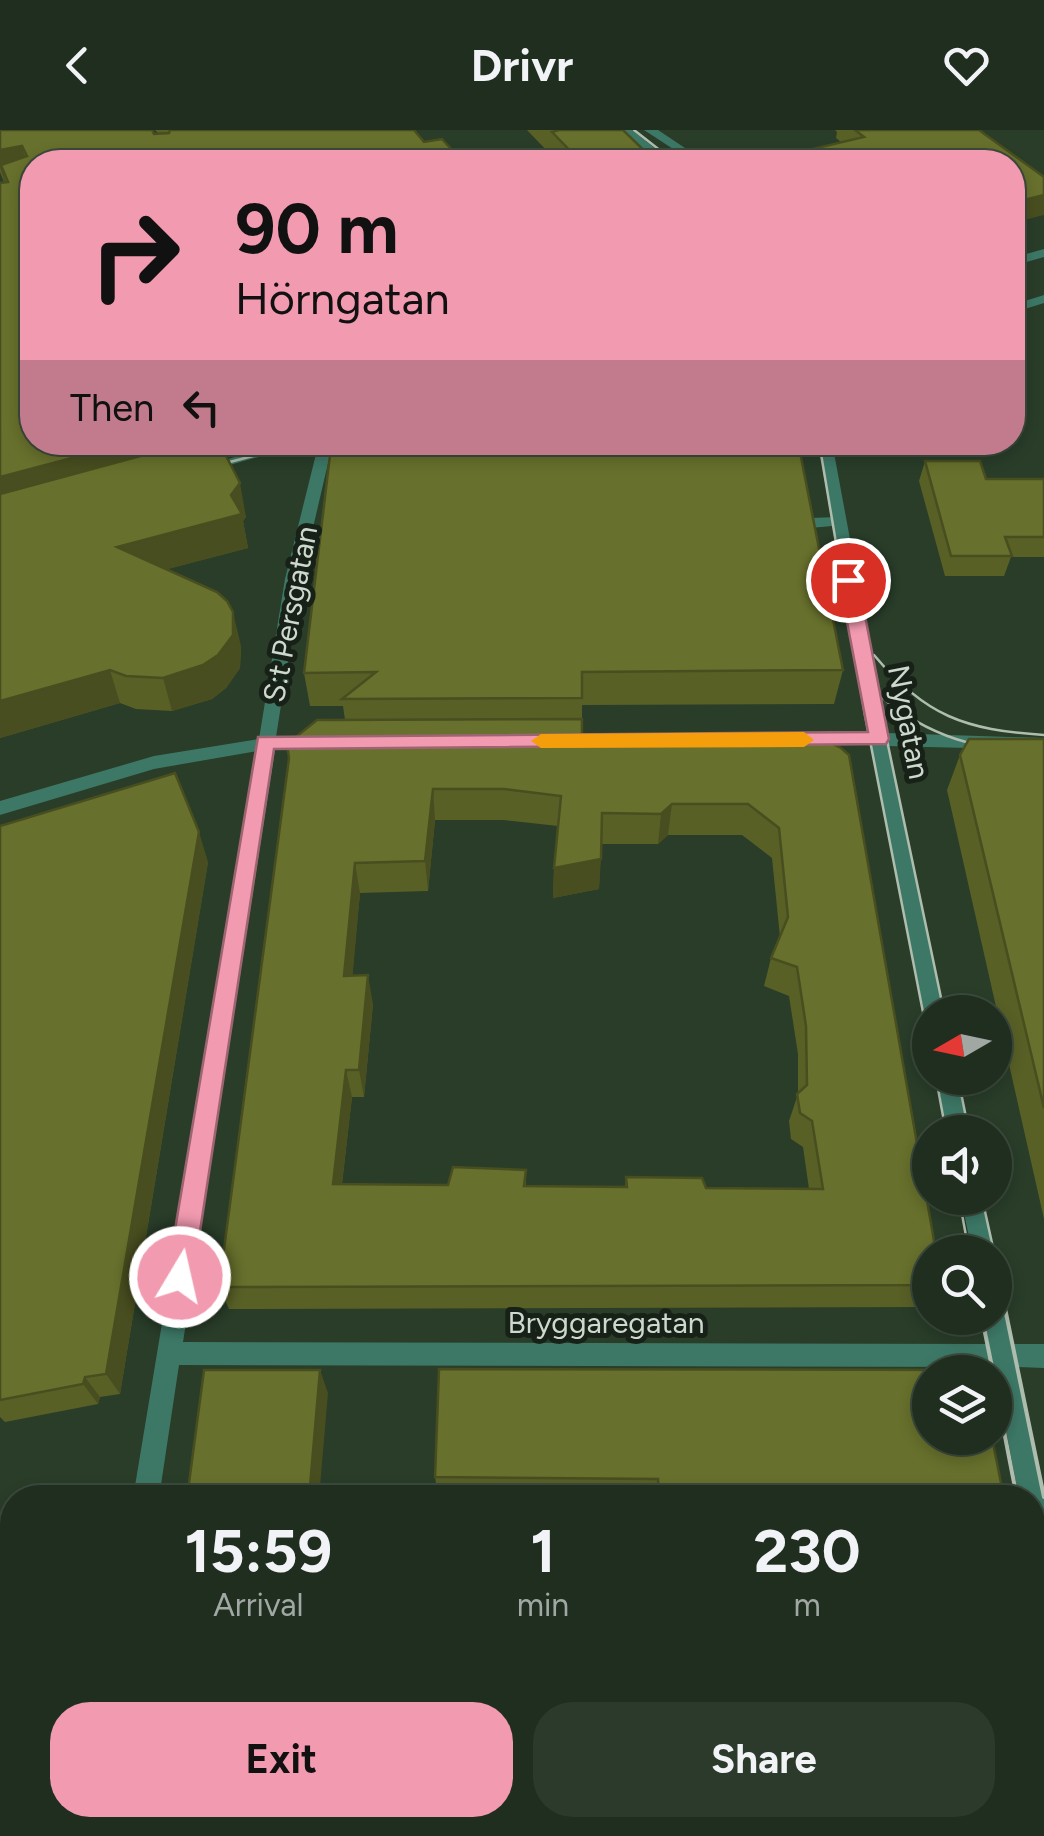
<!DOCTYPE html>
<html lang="en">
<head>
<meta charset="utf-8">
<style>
  body { margin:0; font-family:Figtree,sans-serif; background:#2c3a2c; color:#f1f3f6; height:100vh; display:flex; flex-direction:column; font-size:38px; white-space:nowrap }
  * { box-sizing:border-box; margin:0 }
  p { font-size:32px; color:#a1a8a4 }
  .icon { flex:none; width:55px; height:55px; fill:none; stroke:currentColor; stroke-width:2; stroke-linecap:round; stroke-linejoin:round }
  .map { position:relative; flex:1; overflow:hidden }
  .side { position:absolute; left:0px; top:1355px; width:1045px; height:352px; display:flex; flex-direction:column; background:#1f2e1f; border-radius:40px 40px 0 0; box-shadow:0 5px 15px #0003,0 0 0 2px #3c4a3d }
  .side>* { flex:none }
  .guide { position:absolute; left:20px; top:20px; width:1005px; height:305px; border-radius:40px; box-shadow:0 5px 15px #0003,0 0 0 2px #3c4a3d; background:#f29ab0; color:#111; overflow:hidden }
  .needle { width:65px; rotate:261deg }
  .fabs { position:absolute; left:912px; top:865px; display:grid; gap:20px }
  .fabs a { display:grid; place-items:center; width:100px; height:100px; border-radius:50%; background:#1f2e1f; box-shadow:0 5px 15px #0003,0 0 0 2px #3c4a3d; font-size:50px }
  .pin { position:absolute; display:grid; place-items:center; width:85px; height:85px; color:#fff; margin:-42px; border:5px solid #fff; border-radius:50%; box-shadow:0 2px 10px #0007 }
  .me { position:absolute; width:110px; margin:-55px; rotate:9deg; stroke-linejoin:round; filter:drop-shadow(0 0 8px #0008) }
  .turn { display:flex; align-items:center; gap:35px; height:210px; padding:0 50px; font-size:45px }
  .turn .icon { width:130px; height:130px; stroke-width:2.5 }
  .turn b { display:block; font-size:70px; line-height:85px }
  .then { display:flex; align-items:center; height:95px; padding:0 50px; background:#0003; gap:20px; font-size:38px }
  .eta { display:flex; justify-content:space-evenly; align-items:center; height:170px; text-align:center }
  .eta b { font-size:60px; font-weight:700; line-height:70px }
  .action { display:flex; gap:20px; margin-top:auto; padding:20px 50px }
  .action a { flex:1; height:115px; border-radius:40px; background:#f29ab0; color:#111; font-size:40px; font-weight:700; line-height:115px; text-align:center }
  .action a+a { background:#2c3a2c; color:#f1f3f6 }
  header { display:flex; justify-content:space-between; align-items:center; height:130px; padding:0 50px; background:#1f2e1f; font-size:45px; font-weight:700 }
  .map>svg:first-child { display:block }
</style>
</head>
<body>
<header><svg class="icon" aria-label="back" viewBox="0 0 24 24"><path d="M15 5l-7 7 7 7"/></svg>Drivr<svg class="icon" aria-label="heart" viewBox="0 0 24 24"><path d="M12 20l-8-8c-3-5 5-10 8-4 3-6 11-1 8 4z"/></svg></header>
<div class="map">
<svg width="1044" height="1706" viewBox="0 0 1044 1706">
  <rect width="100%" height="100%" fill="#293d29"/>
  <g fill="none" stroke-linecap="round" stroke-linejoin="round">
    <g fill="#3d7866" fill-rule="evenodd">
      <path d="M644 0H658L706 32H693Z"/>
      <path d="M285 312H311L205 342 198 338Z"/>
      <path d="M838 387 846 392 843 395 810 398 802 393 810 388Z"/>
      <path d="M0 1584 12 1588V1616L0 1612Z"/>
    </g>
    <g fill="#3d7866" fill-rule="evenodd">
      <path d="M619 0H632L672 32H659Z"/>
      <path d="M1044 119V127L1012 136V128Z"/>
      <path d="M1044 165V173L1012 183V175Z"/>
      <path d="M319 312H333L301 449 276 607 312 606 321 612 312 618 275 620 183 1212 989 1214 984 1188H995V1173L1003 1176 1013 1214H1044V1238L1018 1237 1044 1365V1443L1035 1439 1032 1433V1368H1019L994 1237 179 1235 159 1368H133L257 621 154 639 0 685V671L154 626 259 609 285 449Z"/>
      <path d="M818 312H832L886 603 1044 608V620L888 616 944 882H930V889L924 882 871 615 556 617 547 611 556 605 868 603Z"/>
      <path d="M937 948H957L969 1002H947Z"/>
      <path d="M961 1068H983L994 1122H972Z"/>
      <path d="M83 1695H111L109 1706H81Z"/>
    </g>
    <g stroke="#afbdae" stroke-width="2.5">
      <path d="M634 0 675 32"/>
      <path d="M819 312 865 585 930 918"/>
      <path d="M203 339 306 312"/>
      <path d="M867 515 944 882"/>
      <path d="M874 525C925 586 965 600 1044 605"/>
      <path d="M879 565C928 607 980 621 1044 623"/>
      <path d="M936 948 946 1002"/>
      <path d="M958 948 969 1002"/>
      <path d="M959 1068 969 1122"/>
      <path d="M982 1068 994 1122"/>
    </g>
    <g stroke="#afbdae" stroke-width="4">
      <path d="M995 1130 1044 1367"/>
      <path d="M982 1188 993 1242"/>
      <path d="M995 1255 1017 1368"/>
      <path d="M1032 1449 1044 1508"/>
    </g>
  </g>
  <g fill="#596026" fill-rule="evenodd">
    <path d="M0 0 154 4 158 3 155 0H414L32 312H222L220 315 246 387 243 391 248 418 167 439 241 516 240 538 226 558 212 569 172 581 136 579 120 573 0 608V53L4 52 0 42Z"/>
    <path d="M527 0H623L656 32H552V26Z"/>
    <path d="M835 0H979L841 12 836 8 837 2Z"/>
    <path d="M925 331 986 349H1044V427H1011L1004 446H945L919 351Z"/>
    <path d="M843 540 834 574 582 575V611L829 612 930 1122V1174L928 1177 229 1179 219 1157 345 590 343 576H310L304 543ZM435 690H504L558 696 554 738 553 768 599 759 601 714H658L668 705H742L772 728 780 807 771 828 764 856 789 866 798 924V964L789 991 791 1009 803 1017 809 1059 706 1058 626 1047 625 1057 526 1056V1040L448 1055 342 1054 352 967H364L373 874 352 846 360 763 428 761Z"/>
    <path d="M1044 609V1089L947 660 960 625Z"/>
    <path d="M0 696 208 732 120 1264 100 1267 98 1274 5 1292 0 1287Z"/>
    <path d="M439 1239 1004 1368 438 1367 435 1347Z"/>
    <path d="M1032 1519 1044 1579V1661L1032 1664Z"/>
    <path d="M613 1695H818L819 1706H613Z"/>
  </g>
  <g fill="#484e1f">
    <path d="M22 16 31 48 1 35 6 53H5L0 37V20Z"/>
    <path d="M1044 65V85L1012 93V73Z"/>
    <path d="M132 312H222V314L0 384V347Z"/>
    <path d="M240 353 246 387 243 391 248 418 127 450 117 417 231 365Z"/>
    <path d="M233 482 241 516 240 538 226 558 212 569 172 581 163 548Z"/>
    <path d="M110 540 120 573 0 608V571Z"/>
    <path d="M433 659 435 690 428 761 425 731Z"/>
    <path d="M672 674 668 705 658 714 661 684Z"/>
    <path d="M199 702 208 732 120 1264 106 1244Z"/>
    <path d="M601 729 599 759 553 768 554 738Z"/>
    <path d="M355 733 360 763 350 875 344 846Z"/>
    <path d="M368 845 373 874 364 967 359 940Z"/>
    <path d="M346 940 352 967 339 1078 333 1054Z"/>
    <path d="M320 1240 328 1263 319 1368H309Z"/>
    <path d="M85 1247 100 1267 98 1274 83 1254Z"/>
    <path d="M281 1695H292L291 1706H280Z"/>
  </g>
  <g fill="#67702c" stroke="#484e1f" stroke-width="2.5" fill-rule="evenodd">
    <path d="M0 0H152L154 4 169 3 170 0H414L424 12 442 9 463 32H32V312H132L0 347V53L8 52 1 35 27 26 22 16 0 20Z"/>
    <path d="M559 0H623L656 32H581L552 2Z"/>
    <path d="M855 0H979L1044 47V65L1012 73V32H758L864 7Z"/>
    <path d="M192 312H219L240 353 231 365 242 384 117 417 217 462 227 471 233 482V505L218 525 203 535 163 548 126 546 110 540 0 571V364Z"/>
    <path d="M336 312H798L843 540 582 542V568L342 569 376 542 304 543 330 325Z"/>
    <path d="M925 331H980L986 349H1044V407H1005L1012 426H951Z"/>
    <path d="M582 589V611L829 612 841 618 849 625 936 1122H930V1155L219 1157 289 628 287 614 317 590ZM433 659H504L561 666 554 738 601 729 602 683 661 684 672 674H748L779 698 788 787 771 828 797 837 806 896 807 955 797 964 800 983 812 991 823 1059 706 1058 702 1048 626 1047 627 1057 524 1056 526 1040 453 1037 448 1055 333 1054 346 940H359L368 845 344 846 355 733 425 731Z"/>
    <path d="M969 609H1044V978L960 625Z"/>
    <path d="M175 643 199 702 106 1244 85 1247 83 1254 0 1270V696Z"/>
    <path d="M439 1239 980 1240V1242H930V1308H992L1004 1368H659L658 1349 435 1347Z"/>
    <path d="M204 1240H320L309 1368H187Z"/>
    <path d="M1032 1519 1044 1579V1656H1032Z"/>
    <path d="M144 1695H281L280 1706H142Z"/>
    <path d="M618 1695H818L819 1706H618Z"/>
  </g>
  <path fill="#f29ab0" stroke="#9d6472" stroke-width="2.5" d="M848 444 858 450 889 609 886 614 274 619 193 1147 189 1155 180 1159 171 1155 167 1147 258 607 868 602 839 450Z"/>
  <path fill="#f59e0b" d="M804 602 814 610 804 617 541 618 531 611 541 604Z"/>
  <g text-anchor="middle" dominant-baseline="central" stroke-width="10" stroke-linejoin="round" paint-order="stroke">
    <g font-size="30" fill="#cdd9cc" stroke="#182118">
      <text transform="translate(290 484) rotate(-79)">S:t Persgatan</text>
      <text transform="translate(909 592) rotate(79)">Nygatan</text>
      <text x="606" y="1192">Bryggaregatan</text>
    </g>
  </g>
</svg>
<div class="fabs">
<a><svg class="needle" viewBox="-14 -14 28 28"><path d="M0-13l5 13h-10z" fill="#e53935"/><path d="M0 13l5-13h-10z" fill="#a1a8a4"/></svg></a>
<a><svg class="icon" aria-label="sound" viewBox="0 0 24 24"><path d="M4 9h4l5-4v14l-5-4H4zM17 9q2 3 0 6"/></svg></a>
<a><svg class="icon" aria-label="search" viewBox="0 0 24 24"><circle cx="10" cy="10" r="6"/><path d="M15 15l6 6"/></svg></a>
<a><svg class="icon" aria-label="layers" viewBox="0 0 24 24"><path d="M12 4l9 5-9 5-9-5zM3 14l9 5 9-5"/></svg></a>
</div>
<div class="pin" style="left:848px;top:450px;background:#d93025"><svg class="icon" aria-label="arrive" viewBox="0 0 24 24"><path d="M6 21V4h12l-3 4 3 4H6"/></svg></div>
<svg class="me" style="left:180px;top:1147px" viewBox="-20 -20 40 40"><circle r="17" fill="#f29ab0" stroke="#fff" stroke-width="3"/><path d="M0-11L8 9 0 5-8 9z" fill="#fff"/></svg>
<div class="guide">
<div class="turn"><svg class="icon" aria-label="right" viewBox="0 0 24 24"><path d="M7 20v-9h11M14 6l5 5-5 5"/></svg><div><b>90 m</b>Hörngatan</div></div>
<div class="then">Then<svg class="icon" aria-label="left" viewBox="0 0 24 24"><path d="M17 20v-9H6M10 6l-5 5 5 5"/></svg></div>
</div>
<section class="side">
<div class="eta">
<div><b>15:59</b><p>Arrival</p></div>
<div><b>1</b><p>min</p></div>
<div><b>230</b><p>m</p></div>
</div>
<div class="action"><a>Exit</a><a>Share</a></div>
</section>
</div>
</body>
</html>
